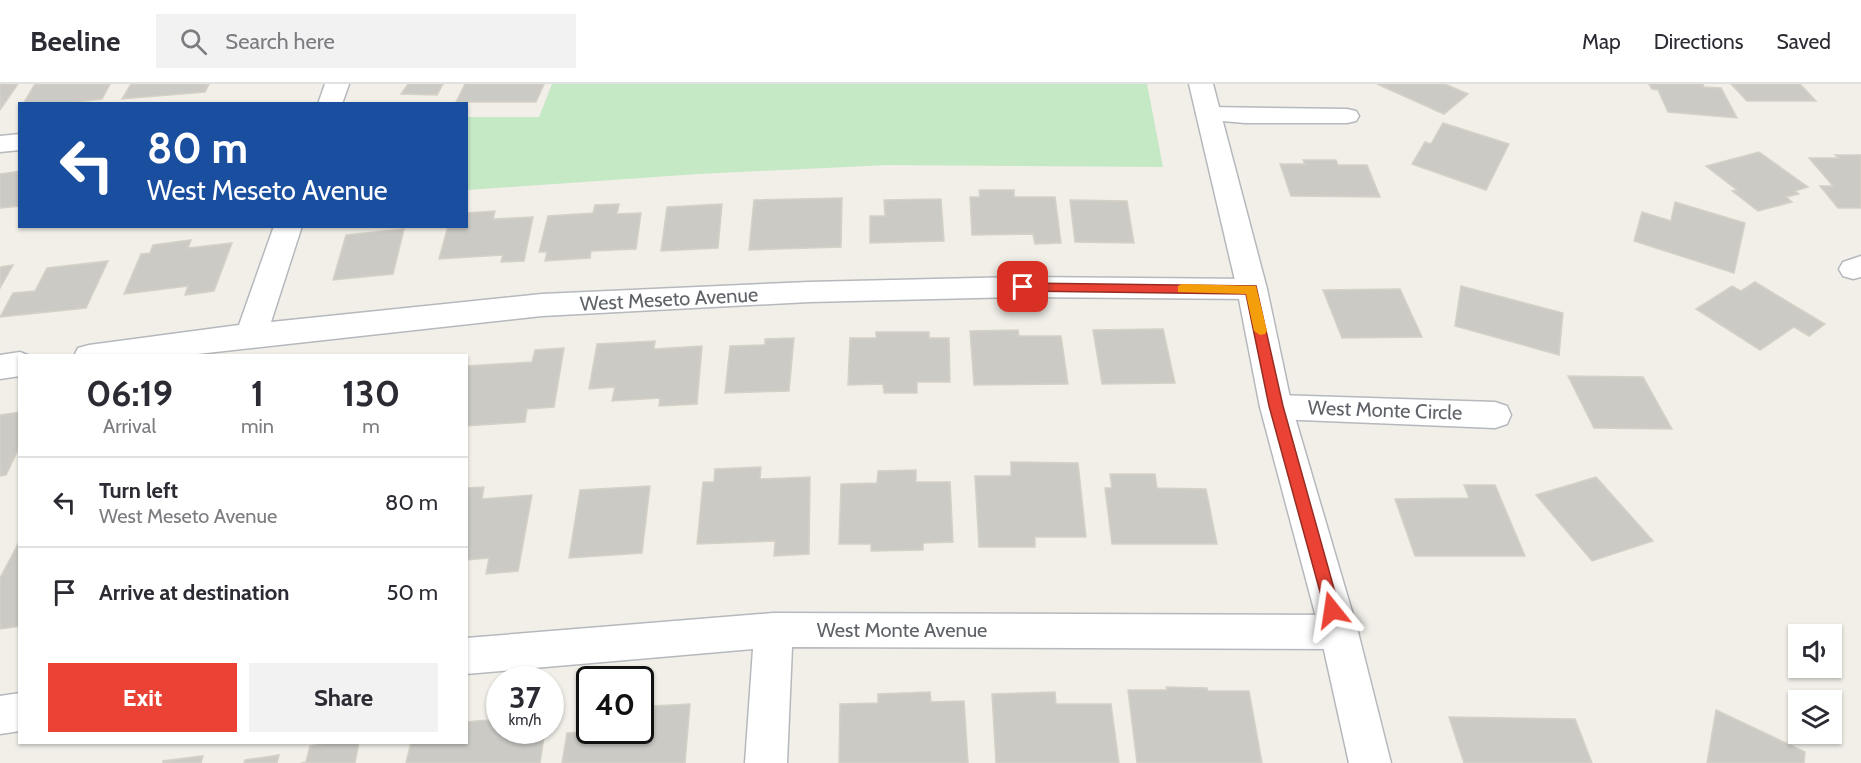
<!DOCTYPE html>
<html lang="en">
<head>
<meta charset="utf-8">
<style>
  body { margin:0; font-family:Cabin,sans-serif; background:#f2f2f3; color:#2b2b33; height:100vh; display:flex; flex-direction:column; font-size:22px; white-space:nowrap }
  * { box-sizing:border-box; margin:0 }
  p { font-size:20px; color:#7c7c81 }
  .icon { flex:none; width:33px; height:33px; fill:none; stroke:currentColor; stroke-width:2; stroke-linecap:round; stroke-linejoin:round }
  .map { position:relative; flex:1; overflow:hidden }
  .sheet { position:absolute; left:18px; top:270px; width:450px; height:390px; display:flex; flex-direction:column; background:#fff; border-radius:0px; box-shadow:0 2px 4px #0004 }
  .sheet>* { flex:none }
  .hud { position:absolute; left:18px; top:18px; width:450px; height:126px; border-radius:0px; box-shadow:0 2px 4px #0004; background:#1a4fa0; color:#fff; overflow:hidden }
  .buttons { position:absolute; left:1788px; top:540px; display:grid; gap:12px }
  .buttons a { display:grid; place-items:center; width:54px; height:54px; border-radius:0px; background:#fff; box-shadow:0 2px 4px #0004; font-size:30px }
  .speed { position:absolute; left:486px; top:582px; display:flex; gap:12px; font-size:30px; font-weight:700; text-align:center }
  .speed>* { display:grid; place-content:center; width:78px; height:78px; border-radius:50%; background:#fff; box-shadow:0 2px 4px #0004; line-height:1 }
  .speed small { font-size:15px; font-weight:400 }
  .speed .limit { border:3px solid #111; border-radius:9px; background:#fff; color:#111 }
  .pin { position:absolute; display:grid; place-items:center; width:51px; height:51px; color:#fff; margin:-26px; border-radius:12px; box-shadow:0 3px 9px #0006 }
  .me { position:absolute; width:66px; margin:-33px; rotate:345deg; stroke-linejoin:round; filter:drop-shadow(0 0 4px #0008) }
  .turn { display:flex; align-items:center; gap:21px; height:126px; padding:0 30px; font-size:27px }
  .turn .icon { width:78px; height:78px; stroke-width:2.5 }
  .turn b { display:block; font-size:42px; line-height:51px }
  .eta { display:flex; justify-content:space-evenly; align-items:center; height:102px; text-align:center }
  .eta b { font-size:36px; font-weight:700; line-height:42px }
  .action { display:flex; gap:12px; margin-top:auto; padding:12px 30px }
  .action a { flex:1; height:69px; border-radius:0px; background:#ea4335; color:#fff; font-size:24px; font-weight:700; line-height:69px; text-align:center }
  .action a+a { background:#f2f2f3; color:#2b2b33 }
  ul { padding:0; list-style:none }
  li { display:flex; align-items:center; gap:18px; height:90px; padding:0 30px; border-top:2px solid #e1e1e2 }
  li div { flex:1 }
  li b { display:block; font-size:22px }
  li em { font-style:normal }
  header { display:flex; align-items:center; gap:36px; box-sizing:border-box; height:84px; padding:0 30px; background:#fff; border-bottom:2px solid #e1e1e2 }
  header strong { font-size:28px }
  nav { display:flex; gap:33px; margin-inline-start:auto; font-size:21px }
  .search { width:420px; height:54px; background:#f2f2f3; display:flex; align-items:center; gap:15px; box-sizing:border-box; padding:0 21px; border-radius:0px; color:#7c7c81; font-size:22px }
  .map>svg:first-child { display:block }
</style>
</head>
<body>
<header>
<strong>Beeline</strong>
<div class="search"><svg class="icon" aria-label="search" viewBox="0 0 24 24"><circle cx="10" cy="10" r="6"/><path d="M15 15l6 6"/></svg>Search here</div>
<nav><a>Map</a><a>Directions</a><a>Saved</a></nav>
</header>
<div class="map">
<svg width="1861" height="679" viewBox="0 0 1861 679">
  <rect width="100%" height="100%" fill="#f1efe8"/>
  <path fill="#c5e8c5" d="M552 0H1147L1163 83 888 81 698 90 467 106V33H539Z"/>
  <g fill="#cccac5" stroke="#d6d1c6" stroke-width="1.5">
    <path d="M0 0H18L0 26Z"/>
    <path d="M35 0H110L102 15 59 20H23Z"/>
    <path d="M131 0H209L205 8 122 15Z"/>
    <path d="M408 0H443L437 11 401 10Z"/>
    <path d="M465 0H544L536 18H456Z"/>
    <path d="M1377 0H1445L1468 10 1444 30Z"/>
    <path d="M1649 0H1703L1704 3 1721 4 1737 34 1668 28 1658 6 1652 5Z"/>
    <path d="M1731 0H1800L1816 17H1747Z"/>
    <path d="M1443 39 1509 60 1486 106 1412 80 1425 58 1431 60Z"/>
    <path d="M1759 68 1808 103 1795 107 1799 110 1786 113 1792 118 1758 127 1732 107 1737 106 1706 82Z"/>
    <path d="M1835 71H1861V124H1838L1820 102H1833L1809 74H1839Z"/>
    <path d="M1303 76H1336L1338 81H1367L1380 113 1291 112 1280 80H1305Z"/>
    <path d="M20 87V122L0 124V90Z"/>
    <path d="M979 106H1014V113H1055L1061 159 1035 160 1033 150 972 151 970 113H980Z"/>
    <path d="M842 114 841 163 749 166 754 116Z"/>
    <path d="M941 115 944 157 870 159V132H885L884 116Z"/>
    <path d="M1070 116 1127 117 1134 159 1075 158Z"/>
    <path d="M1675 118 1745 139 1734 189 1634 157 1642 128 1671 137Z"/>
    <path d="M619 120 617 130 641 129 636 165 591 167 590 174 545 177 547 168H539L548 132 593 129 595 121Z"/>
    <path d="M722 120 718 164 661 167 667 123Z"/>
    <path d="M495 127 493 135 533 133 524 177 501 178 503 171 439 175 448 142H466V129Z"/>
    <path d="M404 145 393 190 333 196 346 151Z"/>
    <path d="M191 156 188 164 232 159 214 207 185 211 188 202 124 210 141 170 150 169 153 161Z"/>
    <path d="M108 177 86 224 0 233 13 209 35 207 47 184Z"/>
    <path d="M13 181 0 204V183Z"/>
    <path d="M1755 198 1825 240 1809 252 1794 243 1760 266 1696 225 1732 202 1741 207Z"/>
    <path d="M1461 202 1563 229 1559 271 1455 242Z"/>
    <path d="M1400 205 1422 253 1342 254 1323 206Z"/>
    <path d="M1163 245 1175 299 1102 300 1093 246Z"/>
    <path d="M1018 246 1019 252H1061L1068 300 974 301 970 247Z"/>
    <path d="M876 248H929V254H949L950 298H917V309H884L883 300 848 301 850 254H876Z"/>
    <path d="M794 254 789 307 725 309 730 262 765 261V255Z"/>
    <path d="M655 257 654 265 702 262 697 320 659 322 660 314 612 317 615 303 589 305 597 260Z"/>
    <path d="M564 264 554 323 527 325 525 338 466 342V282L532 278 535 266Z"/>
    <path d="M1568 292 1643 293 1672 345 1594 344Z"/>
    <path d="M20 328V362L6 391 0 392V331Z"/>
    <path d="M1011 378 1078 379 1086 453H1035V463H979L975 392H1011Z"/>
    <path d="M761 383 760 395 810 393 809 470 774 472 775 457 697 460 703 398H714L715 385Z"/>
    <path d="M916 386V398H950L953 458 923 459V466L871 467V460H839L841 400 877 399 878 387Z"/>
    <path d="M1110 390H1155L1157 404 1206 405 1217 460H1112L1105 404H1112Z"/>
    <path d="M1596 393 1653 457 1592 477 1536 411Z"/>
    <path d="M1464 401H1495L1525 472H1415L1395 415 1469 414Z"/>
    <path d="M650 402 642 469 569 474 580 406Z"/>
    <path d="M484 403 482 415 532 411 518 487 486 490 489 474 466 476V404Z"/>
    <path d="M20 456V542L0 545V494Z"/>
    <path d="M1166 603 1207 604 1208 607H1249L1262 679H1137L1128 606H1167Z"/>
    <path d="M930 608 931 618 964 617 968 679H839L840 620 878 619V610Z"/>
    <path d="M1055 608 1056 620H1111L1119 679H996L992 610Z"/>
    <path d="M690 620 685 679H562L567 649 640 646V644L651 643 652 622Z"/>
    <path d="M1716 626 1805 668 1804 679H1707Z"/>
    <path d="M1449 633 1575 635 1592 679H1464Z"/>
    <path d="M500 635V646H545L540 679H406L411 658H466V638Z"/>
    <path d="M334 658H359L355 679H301L306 678 310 662Z"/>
    <path d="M279 671 277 679H244L245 676Z"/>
    <path d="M203 672 201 679H163V677Z"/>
  </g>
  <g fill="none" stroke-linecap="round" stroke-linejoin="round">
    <g stroke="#b5b8bc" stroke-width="3">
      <g id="minor">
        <path d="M325 0H349L342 20H318Z"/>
        <path d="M1208 23 1347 25 1356 27 1359 32 1356 37 1347 39H1245L1199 35 1196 30 1199 25Z"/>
        <path d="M20 50V66L0 68V52Z"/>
        <path d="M274 142H302L271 238 542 210 809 198 1023 193 1252 195 1262 198 1267 205 1262 212 1252 215 1023 213 809 218 542 232 180 272H74L78 264 89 261 239 241Z"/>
        <path d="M1861 172V193L1853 195 1843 192 1839 185 1843 178Z"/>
        <path d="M20 268 30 272H20V292L0 295V271Z"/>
        <path d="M1276 311 1495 318 1507 322 1511 331 1507 340 1495 344 1276 335 1264 332 1260 323 1264 314Z"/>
        <path d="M773 529 1339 531 1353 536 1358 548 1353 560 1339 565 792 563 787 679H745L753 565 466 590V554Z"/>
        <path d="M20 609V647L0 650V612Z"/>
      </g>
    </g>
    <g stroke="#b5b8bc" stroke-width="3">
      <path id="tertiary" d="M1189 0H1213L1267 205 1292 323 1358 548 1391 679H1349L1320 548 1260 323 1237 205Z"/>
    </g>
    <use href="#minor" fill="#fff" fill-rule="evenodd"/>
    <use href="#tertiary" fill="#fff" fill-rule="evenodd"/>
  </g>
  <path fill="#ea4335" stroke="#982c22" stroke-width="1.5" d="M1023 199 1256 202 1283 322 1340 526 1338 531 1332 533 1327 531 1325 526 1269 322 1246 210 1023 207 1017 203Z"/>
  <path fill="#f59e0b" d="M1182 200 1256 202 1267 247 1265 250 1260 251 1254 247 1246 210 1178 208V202Z"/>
  <g text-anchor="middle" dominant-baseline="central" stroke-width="5" stroke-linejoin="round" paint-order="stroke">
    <g font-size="20" fill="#5f6368" stroke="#fff">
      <text transform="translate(669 215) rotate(-3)">West Meseto Avenue</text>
      <text transform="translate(1385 326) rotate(2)">West Monte Circle</text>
      <text x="902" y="546">West Monte Avenue</text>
    </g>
  </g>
</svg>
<div class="buttons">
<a><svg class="icon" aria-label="sound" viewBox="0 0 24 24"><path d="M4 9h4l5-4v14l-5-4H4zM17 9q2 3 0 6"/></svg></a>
<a><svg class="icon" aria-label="layers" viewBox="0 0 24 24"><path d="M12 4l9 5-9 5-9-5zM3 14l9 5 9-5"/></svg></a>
</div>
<div class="speed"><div>37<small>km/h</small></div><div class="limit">40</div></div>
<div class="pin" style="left:1023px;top:203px;background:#d93025"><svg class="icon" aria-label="arrive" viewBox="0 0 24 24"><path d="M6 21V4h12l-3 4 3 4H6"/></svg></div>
<svg class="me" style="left:1332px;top:526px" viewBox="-20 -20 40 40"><path d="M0-17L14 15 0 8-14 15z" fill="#ea4335" stroke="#fff" stroke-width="4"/></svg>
<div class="hud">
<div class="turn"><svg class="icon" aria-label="left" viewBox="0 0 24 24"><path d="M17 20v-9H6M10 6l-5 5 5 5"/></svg><div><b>80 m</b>West Meseto Avenue</div></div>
</div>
<section class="sheet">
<div class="eta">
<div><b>06:19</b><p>Arrival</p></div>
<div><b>1</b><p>min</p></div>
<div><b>130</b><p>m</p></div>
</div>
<ul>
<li><svg class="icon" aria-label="left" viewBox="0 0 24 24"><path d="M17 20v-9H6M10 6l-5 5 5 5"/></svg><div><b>Turn left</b><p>West Meseto Avenue</p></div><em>80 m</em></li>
<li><svg class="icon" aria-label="arrive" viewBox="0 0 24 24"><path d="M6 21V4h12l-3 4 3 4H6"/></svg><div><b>Arrive at destination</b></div><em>50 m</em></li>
</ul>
<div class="action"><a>Exit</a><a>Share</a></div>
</section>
</div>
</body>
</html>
